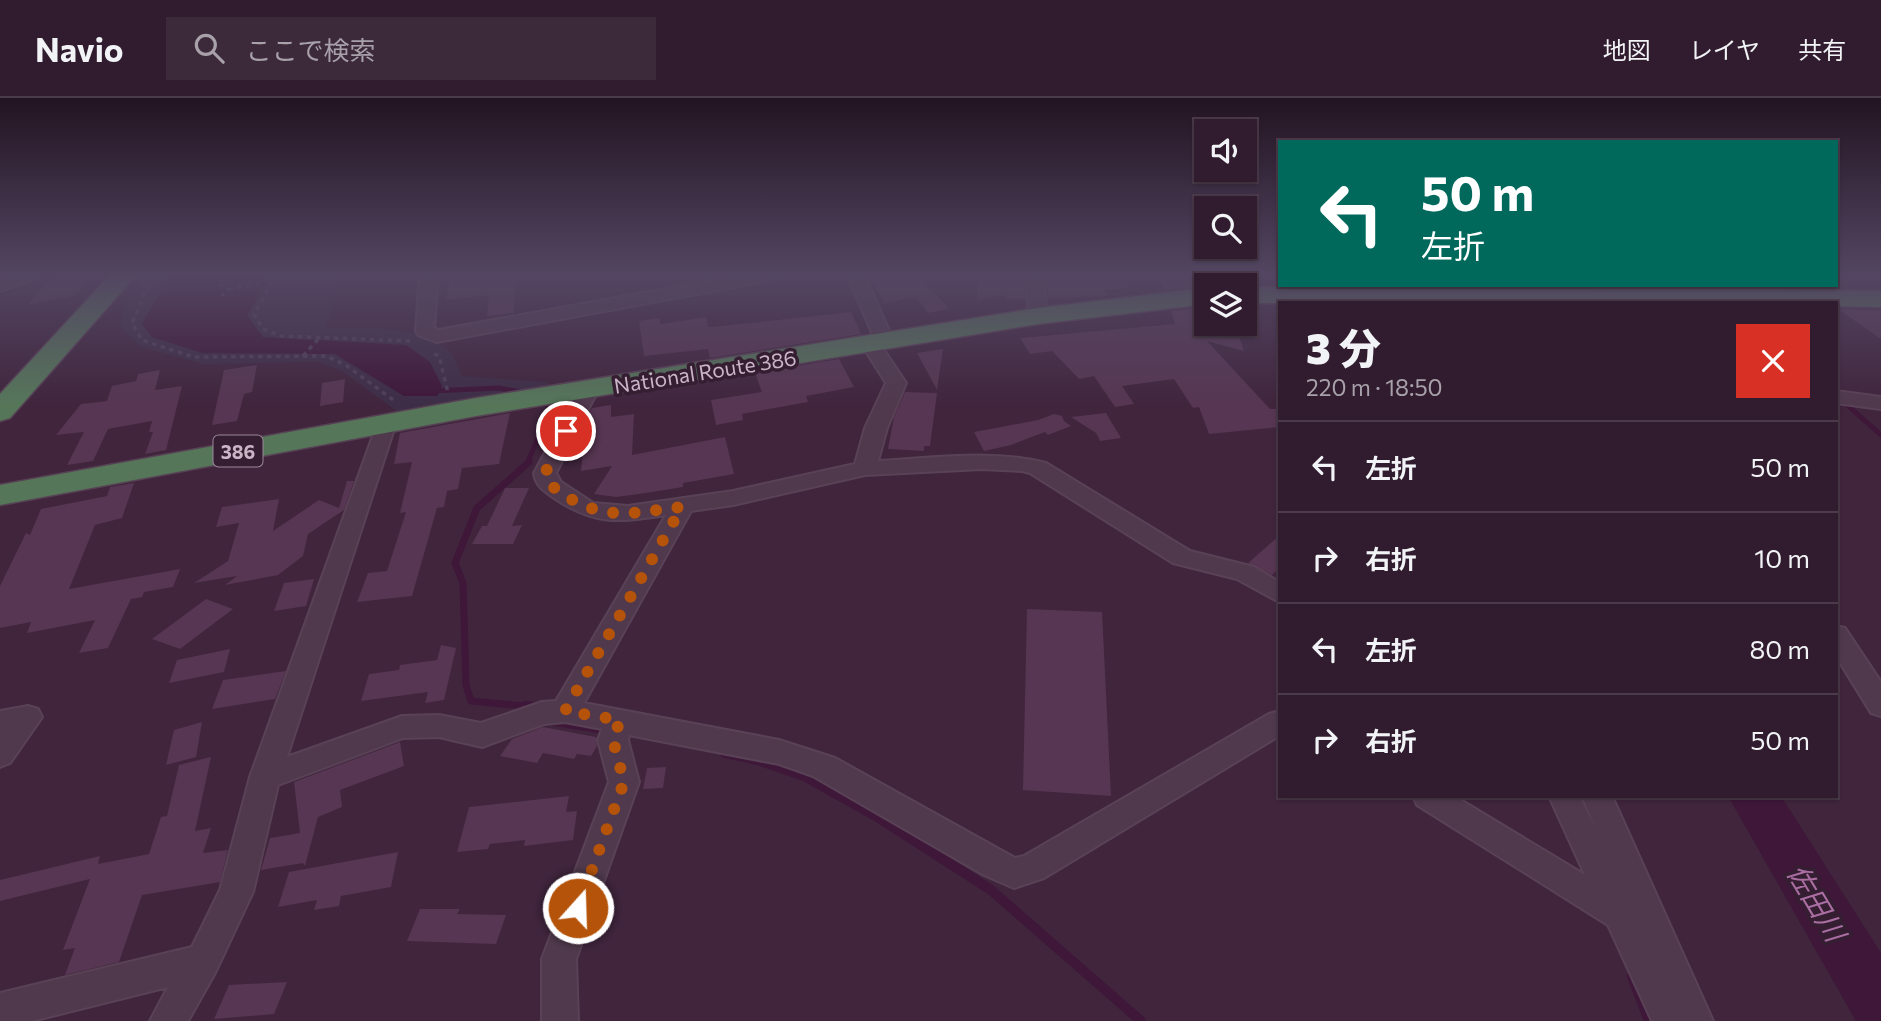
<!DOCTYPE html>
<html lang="ja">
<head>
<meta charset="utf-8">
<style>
  body { margin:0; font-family:Commissioner,"Noto Sans JP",sans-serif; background:#3c293a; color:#f1f3f6; height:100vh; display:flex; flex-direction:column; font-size:26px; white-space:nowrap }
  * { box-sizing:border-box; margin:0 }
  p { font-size:23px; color:#a8a1aa }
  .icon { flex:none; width:38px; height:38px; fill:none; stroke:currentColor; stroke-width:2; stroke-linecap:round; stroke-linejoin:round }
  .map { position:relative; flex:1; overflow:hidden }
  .panel { position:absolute; left:1278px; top:203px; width:560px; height:497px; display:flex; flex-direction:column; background:#301c2e; border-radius:0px; box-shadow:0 2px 5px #0004,0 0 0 2px #4b3a4a }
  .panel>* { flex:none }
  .banner { position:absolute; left:1278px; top:42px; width:560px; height:147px; border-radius:0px; box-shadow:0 2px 5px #0004,0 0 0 2px #4b3a4a; background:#00695c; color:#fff; overflow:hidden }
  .buttons { position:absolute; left:1194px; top:21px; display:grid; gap:14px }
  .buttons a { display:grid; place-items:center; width:63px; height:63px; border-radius:0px; background:#301c2e; box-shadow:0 2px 5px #0004,0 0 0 2px #4b3a4a; font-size:35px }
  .pin { position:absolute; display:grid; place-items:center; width:60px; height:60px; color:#fff; margin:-30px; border:4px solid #fff; border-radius:50%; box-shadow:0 2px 7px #0007 }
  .me { position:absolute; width:77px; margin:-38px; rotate:20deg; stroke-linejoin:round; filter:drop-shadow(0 0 5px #0008) }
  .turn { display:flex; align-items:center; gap:24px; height:147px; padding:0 28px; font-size:32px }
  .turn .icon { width:91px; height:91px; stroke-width:2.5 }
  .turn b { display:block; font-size:49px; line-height:60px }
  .round { display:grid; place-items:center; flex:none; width:74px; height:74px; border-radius:0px; background:#3c293a }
  .summary { display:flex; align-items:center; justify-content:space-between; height:119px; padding:0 28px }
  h1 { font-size:42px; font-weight:800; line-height:52px }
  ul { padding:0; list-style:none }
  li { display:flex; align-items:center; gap:21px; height:91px; padding:0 28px; border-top:2px solid #4b3a4a }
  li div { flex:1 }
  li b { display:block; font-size:26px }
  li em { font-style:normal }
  header { display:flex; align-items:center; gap:42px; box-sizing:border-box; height:98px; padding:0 35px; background:#301c2e; border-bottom:2px solid #4b3a4a }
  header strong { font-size:33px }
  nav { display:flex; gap:38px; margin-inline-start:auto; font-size:24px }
  .search { width:490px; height:63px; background:#3c293a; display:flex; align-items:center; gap:18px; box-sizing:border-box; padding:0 24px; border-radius:0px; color:#a8a1aa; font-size:26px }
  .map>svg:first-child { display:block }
</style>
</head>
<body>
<header>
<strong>Navio</strong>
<div class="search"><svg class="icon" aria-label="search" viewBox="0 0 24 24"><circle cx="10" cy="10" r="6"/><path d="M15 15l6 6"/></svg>ここで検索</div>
<nav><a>地図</a><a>レイヤ</a><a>共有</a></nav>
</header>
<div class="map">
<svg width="1881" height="923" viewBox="0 0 1881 923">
  <rect width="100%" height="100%" fill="#40253d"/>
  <path fill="#3e2d46" d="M130 176H340L326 230C364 231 418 225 449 253 455 258 458 271 462 278L546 284 556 291 403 318 341 272 318 264 203 266 139 248 120 229 128 195 115 192Z"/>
  <path fill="#3e1739" d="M171 176H266L265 187 247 217 263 239 406 247 430 264 442 288 437 298H404L335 256 202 255 152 239 142 226Z"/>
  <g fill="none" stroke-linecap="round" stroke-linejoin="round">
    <g stroke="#3e1739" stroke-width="5">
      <path d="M1724 187 1725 190"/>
      <path d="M0 194 55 176"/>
      <path d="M430 293 499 290 526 295"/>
      <path d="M1836 297 1881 337"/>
      <path d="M527 366 551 309 539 303"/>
    </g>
    <path stroke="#3e1739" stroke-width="7" d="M529 364 477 410 455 465 463 485 466 587 471 603 534 609"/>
    <g stroke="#3e1739" stroke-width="10">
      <path d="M525 608 534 609"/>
      <path d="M555 623 605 631"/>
      <path d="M725 655 758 662 804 678 879 720 991 792 1141 923"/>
      <path d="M1632 878 1649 923"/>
    </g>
    <path fill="#3e1739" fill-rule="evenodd" d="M1728 698H1781L1881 855V923H1856Z"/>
  </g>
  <g fill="#563652">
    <path d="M451 176H516L514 215 487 218 489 197 446 202Z"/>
    <path d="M867 176H895L900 183 921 179 933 196 885 205Z"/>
    <path d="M978 176H1022L1025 201H1006L1005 197 977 202Z"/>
    <path d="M1046 176H1128V190L1103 192 1108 198 1048 200Z"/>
    <path d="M1159 176H1182L1183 180H1195L1196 189 1164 192Z"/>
    <path d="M90 177 74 198 28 207 48 182Z"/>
    <path d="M936 196 949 211 928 215 916 199Z"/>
    <path d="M1206 209V226H1235L1244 253 1207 243 1270 311H1279V329L1209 336 1199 309 1193 310 1174 281 1122 288 1134 306 1115 309 1094 278 1079 281 1052 253 1030 256 1020 240 1175 226 1171 213Z"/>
    <path d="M1838 211 1881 212V241Z"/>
    <path d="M851 214 861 236 710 260 708 251 644 258 639 223 659 220 661 226 706 219 708 229H713Z"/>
    <path d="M943 251 937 292 917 255Z"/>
    <path d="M839 261 854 289 806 298 808 304 742 316 743 322 716 327 711 302 762 294 755 275Z"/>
    <path d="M257 267 252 294 244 296 237 323 212 327 224 272Z"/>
    <path d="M160 272 155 292 182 288 166 352 145 356 153 334H149L152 323 108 331 93 363 67 367 84 334 56 337 81 306 107 303 112 288 136 283 138 276Z"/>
    <path d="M345 281 343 304 320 308 322 285Z"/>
    <path d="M905 294 937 295 930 348H924V353L888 351 894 319Z"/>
    <path d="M611 307V319L634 316 632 357 725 339 734 376 683 385V389L646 395 616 399 594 396 612 368 581 373 586 322 592 310Z"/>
    <path d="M510 315 499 366 462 370 458 391 447 393 444 409 437 410 412 498 357 504 368 475 387 473 406 414 400 415 412 364 394 366 400 335Z"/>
    <path d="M1106 315 1121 340 1100 343 1096 335 1071 319Z"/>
    <path d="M1054 316 1062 318 1064 323 1071 328 1048 337 1045 334 1011 347 984 353 974 334 1038 322Z"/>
    <path d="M347 383H354L344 412 308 436 303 458 278 477 225 487 237 478 194 485 228 463 239 425 216 429 222 409 279 401 273 433 319 402 339 410Z"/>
    <path d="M134 385 122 420 95 427 69 491 180 471 173 489 144 494 142 499 131 501 108 550 79 555 95 522 27 535 31 524 0 530V488L26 435 30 437 41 411 107 398 110 389Z"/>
    <path d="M505 390H529L512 428 522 427 513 446H472L482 428H487Z"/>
    <path d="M1279 438V470L1272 477 1248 465Z"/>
    <path d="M314 481 306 508 274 513 284 485Z"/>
    <path d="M206 501 233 511 180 551 152 541Z"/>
    <path d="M1027 511 1102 514 1111 698 1023 692Z"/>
    <path d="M441 547 456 550 444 602 425 605 428 594 361 603 369 576 399 572 400 567 437 562Z"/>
    <path d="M230 551 224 574 169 585 177 562Z"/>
    <path d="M286 573 275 601 212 611 223 582Z"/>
    <path d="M202 624 196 659 166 667 174 632Z"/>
    <path d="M543 629 596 639 597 648 591 658 577 656 574 661 543 655 537 665 500 658 512 641Z"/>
    <path d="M400 644 404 668 340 692 342 709 318 719 305 768 303 765 261 772 270 740 300 735 294 684Z"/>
    <path d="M211 659 195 733 211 730 203 755 228 752 220 784 142 797 119 864 65 877 75 850 63 852 90 781 0 803V782L100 758 98 766 149 756 161 719 167 718 179 667Z"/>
    <path d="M666 669 663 690 643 691 647 670Z"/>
    <path d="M569 698 566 714 577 713 573 742 524 748 525 742 490 746 488 751 457 754 469 709Z"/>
    <path d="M398 754 391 789 341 798 339 808 314 812 317 802 278 809 289 774Z"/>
    <path d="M420 811H460L457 816 506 817 496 846 407 843Z"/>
    <path d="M287 884 274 916 214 921 229 887Z"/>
  </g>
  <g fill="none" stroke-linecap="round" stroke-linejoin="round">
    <g stroke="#594256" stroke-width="4">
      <g id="minor">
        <path d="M17 176H42L40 180 0 193V182Z"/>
        <path d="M420 176H438L434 230 439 232 748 176H786L778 181 437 244 418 237 416 233Z"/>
        <path d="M847 176H864L894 244 892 248 882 249 906 285 887 330 878 363C933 360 992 351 1046 365L1190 453 1254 469 1279 484V504L1237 481 1173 465 1030 375 1022 373 982 371 865 377 733 407 691 413 584 605 779 642 835 660 1015 760 1024 758 1269 616 1279 613V638L1044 780 1014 790 984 777 813 678 779 666 629 637 628 642 639 684 576 861 578 923H542V861L609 684 598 642 602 631 565 624 544 626 482 649 439 639 403 640 278 687 253 794 215 875 188 923H150L168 889 32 923H0V895L192 849 220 792 250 679 379 321H393L396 325 287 659 402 618 439 617 481 625 542 604 556 603 666 417C618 424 596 428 554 400 544 393 535 387 534 375L581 288H595L598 292 556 375 561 384 593 405 628 408 733 393 855 366 865 330 886 285 862 247 864 243 875 242Z"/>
        <path d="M1025 176H1043L1047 218 1044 222 1038 223 1029 218Z"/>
        <path d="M1836 293 1881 299V311L1836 305Z"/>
        <path d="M1836 528 1845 530 1881 584V618L1871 615 1836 558Z"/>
        <path d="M28 608 38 611 42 619 10 665 0 669V613Z"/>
        <path d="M1413 698H1454L1585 777 1549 698H1579L1596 731 1582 698H1612L1713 923H1652L1608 827 1417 707Z"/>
      </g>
    </g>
    <g stroke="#574154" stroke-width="3">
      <g id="highway">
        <path d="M111 176H137L10 320 0 323V296Z"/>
        <path d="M1244 189 1881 193V209L1836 208V205H1244Z"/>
        <path d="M1206 190V206L1038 226 476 318 0 407V387L476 300 1038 210Z"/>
      </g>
    </g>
    <g stroke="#4f4059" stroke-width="3.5" stroke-dasharray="4.5 4.5" stroke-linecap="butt">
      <path d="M274 176V182L254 216 263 231 281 238 411 243"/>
      <path d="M141 186H149L132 225 142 242 193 259 327 258 347 268 396 304"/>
      <path d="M219 186 229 191 222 198"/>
      <path d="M229 191 273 182"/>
      <path d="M434 256 439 258 448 295"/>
      <path d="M303 258 321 238"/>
    </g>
    <use href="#minor" fill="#50394d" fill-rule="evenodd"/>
    <use href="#highway" fill="#56765a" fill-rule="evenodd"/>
  </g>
  <linearGradient id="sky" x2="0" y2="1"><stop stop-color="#231422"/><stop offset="0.58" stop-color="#534662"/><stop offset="1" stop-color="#534662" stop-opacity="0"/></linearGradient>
  <rect width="1881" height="306" fill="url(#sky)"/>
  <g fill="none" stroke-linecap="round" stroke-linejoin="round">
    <path stroke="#b45309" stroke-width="12" stroke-dasharray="0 21.6" d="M566 333 545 375C547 387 556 391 566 398 606 424 637 414 682 409L565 613 620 622 613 642 624 684 578 810"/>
  </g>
  <g text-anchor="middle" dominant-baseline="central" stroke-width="7" stroke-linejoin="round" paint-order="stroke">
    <rect fill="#351e32" stroke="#9d889a" stroke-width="2" x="213.5" y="337.5" width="49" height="31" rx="5"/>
    <g font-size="19" font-weight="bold" fill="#cab5c7">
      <text x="238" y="353">386</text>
    </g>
    <g font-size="21" fill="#cab5c7" stroke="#351e32">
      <text transform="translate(705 273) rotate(-9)">National Route 386</text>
    </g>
    <g font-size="28" font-style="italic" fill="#aa6ea3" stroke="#351e32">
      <text transform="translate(1817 804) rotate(59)">佐田川</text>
    </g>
  </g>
</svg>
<div class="buttons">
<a><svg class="icon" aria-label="sound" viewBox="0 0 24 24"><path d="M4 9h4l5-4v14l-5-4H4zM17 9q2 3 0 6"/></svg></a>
<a><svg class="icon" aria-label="search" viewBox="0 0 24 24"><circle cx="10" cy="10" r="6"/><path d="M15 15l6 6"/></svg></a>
<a><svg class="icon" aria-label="layers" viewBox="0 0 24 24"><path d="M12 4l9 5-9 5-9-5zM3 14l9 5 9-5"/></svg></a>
</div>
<div class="pin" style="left:566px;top:333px;background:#d93025"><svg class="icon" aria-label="arrive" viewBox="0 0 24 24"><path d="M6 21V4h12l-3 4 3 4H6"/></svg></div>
<svg class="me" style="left:578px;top:810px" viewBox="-20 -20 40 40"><circle r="17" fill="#b45309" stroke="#fff" stroke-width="3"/><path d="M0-11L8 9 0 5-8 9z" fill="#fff"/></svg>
<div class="banner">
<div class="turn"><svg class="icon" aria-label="left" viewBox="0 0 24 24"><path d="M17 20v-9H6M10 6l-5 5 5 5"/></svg><div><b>50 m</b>左折</div></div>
</div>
<section class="panel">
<div class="summary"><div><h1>3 分</h1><p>220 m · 18:50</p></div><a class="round" style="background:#d93025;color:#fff"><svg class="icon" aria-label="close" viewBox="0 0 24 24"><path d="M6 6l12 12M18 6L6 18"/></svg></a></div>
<ul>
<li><svg class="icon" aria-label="left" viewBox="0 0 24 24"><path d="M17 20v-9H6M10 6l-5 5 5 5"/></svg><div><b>左折</b></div><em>50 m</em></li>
<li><svg class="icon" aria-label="right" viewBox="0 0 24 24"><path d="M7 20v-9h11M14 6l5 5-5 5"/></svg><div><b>右折</b></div><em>10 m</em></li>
<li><svg class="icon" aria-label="left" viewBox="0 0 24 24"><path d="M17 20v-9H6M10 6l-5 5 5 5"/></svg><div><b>左折</b></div><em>80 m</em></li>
<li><svg class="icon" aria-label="right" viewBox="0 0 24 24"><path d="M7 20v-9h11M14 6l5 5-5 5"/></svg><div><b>右折</b></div><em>50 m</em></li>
</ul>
</section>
</div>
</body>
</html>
